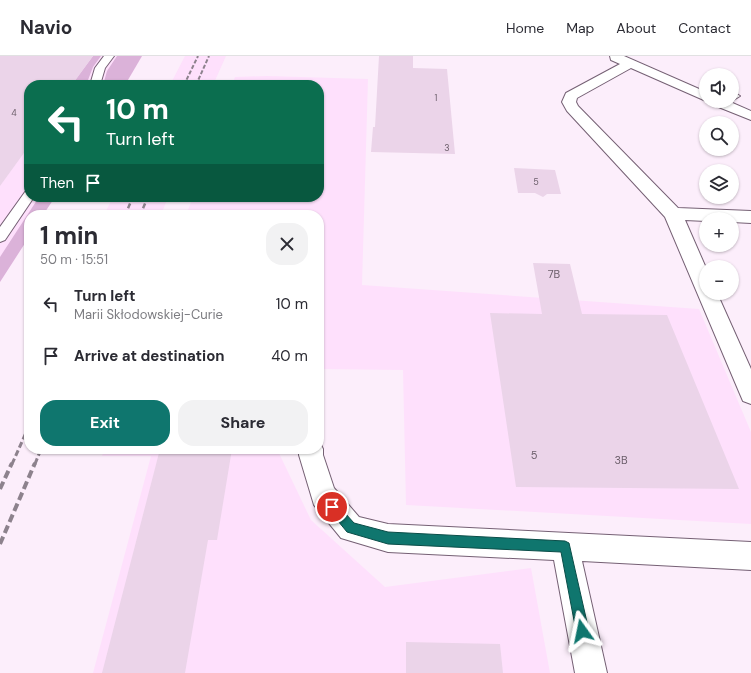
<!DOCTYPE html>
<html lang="en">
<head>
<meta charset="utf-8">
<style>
  body { margin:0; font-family:"DM Sans",sans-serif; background:#f2f2f3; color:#2b2b33; height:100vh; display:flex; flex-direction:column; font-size:15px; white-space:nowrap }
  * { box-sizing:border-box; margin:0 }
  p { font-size:13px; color:#7c7c81 }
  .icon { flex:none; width:22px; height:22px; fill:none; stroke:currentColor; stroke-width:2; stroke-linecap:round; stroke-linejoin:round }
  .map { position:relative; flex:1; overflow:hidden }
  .sheet { position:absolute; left:24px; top:154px; width:300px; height:244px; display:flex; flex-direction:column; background:#fff; border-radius:16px; box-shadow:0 1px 3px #0004 }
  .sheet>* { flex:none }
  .guide { position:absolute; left:24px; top:24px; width:300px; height:122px; border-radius:16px; box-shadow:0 1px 3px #0004; background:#0b6e4f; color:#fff; overflow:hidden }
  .buttons { position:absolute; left:699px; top:12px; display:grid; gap:8px }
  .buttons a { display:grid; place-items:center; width:40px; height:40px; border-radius:50%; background:#fff; box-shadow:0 1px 3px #0004; font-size:20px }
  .pin { position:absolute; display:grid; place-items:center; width:34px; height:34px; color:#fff; margin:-17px; border:2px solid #fff; border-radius:50%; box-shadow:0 1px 4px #0007 }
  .me { position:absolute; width:44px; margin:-22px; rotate:348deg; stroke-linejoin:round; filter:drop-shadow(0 0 3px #0008) }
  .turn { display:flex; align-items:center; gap:14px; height:84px; padding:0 16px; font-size:18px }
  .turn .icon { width:52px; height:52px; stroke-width:2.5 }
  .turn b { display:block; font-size:28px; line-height:34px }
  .then { display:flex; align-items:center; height:38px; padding:0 16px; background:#0003; gap:8px; font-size:15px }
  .round { display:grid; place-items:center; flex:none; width:42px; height:42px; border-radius:16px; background:#f2f2f3 }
  .summary { display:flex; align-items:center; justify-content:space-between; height:68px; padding:0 16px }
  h1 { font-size:24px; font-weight:700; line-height:30px }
  .primary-button { display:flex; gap:8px; margin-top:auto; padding:8px 16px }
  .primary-button a { flex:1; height:46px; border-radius:16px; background:#0f766e; color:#fff; font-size:16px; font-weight:700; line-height:46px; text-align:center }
  .primary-button a+a { background:#f2f2f3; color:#2b2b33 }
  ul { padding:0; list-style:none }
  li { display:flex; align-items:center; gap:12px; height:52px; padding:0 16px }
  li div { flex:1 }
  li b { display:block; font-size:15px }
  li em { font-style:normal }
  header { display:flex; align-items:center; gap:24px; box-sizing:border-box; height:56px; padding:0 20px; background:#fff; border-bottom:1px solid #e1e1e2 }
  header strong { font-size:19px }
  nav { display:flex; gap:22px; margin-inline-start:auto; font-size:14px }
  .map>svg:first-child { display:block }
</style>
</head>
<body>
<header>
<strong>Navio</strong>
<nav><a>Home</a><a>Map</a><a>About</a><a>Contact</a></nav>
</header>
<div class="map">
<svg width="751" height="617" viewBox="0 0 751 617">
  <rect width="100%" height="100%" fill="#fceefb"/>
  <g fill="#fee0fc">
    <path d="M0 0H142L125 29H29V141H55L43 159H29V181L0 226Z"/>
    <path d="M185 0H226L213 29H170Z"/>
    <path d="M267 20 368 23 362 229 699 253 751 376V468L406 449 403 314 319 313V159H186L193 141H319V29H232L235 21Z"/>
    <path d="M113 141H168L161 159H104Z"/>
    <path d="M105 393H277L311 464 385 531 531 512 550 617H93L151 400H102Z"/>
  </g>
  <g fill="#dbb2d9">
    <path d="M93 0H101L93 11 88 24H75Z"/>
    <path d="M117 0H142L125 29H103L107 15Z"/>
    <path d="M39 141H55L43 159H29V181L0 226V201Z"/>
  </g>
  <g fill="#ebd4e9">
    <path d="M0 0H93L72 29H29V90L0 130Z"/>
    <path d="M379 0H413V12L447 13 455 98 371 96 373 71H375Z"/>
    <path d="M514 112 555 114 561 138H547L543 141 535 137H518Z"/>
    <path d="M533 207 570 208 582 258 667 259 739 433 516 431 490 257 542 258Z"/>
    <path d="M160 393H232L217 484H208L185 617H102Z"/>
    <path d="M406 586 500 588 503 617H406Z"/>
  </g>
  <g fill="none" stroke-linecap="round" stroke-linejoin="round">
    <g stroke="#756074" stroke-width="2">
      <g id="service">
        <path d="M104 0H114L105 12 100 29H90L95 12Z"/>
        <path d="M735 37 740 40 732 45V38Z"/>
        <path d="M29 135V141H34L5 184 0 186V171L25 136Z"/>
      </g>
    </g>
    <g stroke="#756074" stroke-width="2">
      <g id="minor">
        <path d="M610 0H624L706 36V45L631 12 577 42 576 46 578 50 678 152 751 155V167L732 166V163H706V165L685 164 706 212V237H717L751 313V348L743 345 740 338 665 161 567 55 562 46 566 37 620 8 611 4Z"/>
        <path d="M709 45H728L751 55V64L711 48Z"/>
        <path d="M319 385 323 393V399L334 432 359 461 388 468 751 486V514L582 505 607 617H575L554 504 388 496 351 485 341 482 314 449 299 399V393H319Z"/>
      </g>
    </g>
    <use href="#service" fill="#fff" fill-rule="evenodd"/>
    <use href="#minor" fill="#fff" fill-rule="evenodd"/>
    <g stroke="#8d828d" stroke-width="2" stroke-dasharray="4 2" stroke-linecap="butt">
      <path d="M184 29 198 0"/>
      <path d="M196 29 209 0"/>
    </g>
    <g stroke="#8d828d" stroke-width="2.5" stroke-dasharray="5 2.5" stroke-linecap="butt">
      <path d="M125 159 133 141"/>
      <path d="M140 159 148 141"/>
    </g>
    <g stroke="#8d828d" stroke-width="3" stroke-dasharray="6 3" stroke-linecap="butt">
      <path d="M12 408 29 370"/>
      <path d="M35 408 41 393"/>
    </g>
    <g stroke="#8d828d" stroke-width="4" stroke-dasharray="8 4" stroke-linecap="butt">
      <path d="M0 433 12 407"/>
      <path d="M0 488 35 407"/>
    </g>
  </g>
  <path fill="#0f766e" stroke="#0a4d48" d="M332 445 336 447 354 467 388 476 565 485 569 487 589 575 587 579 582 581 578 579 576 575 561 496 388 488 347 476 329 454 327 451 329 447Z"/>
  <g text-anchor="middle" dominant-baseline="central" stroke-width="3" stroke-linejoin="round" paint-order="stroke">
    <g font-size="9" fill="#6b5e6a">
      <text x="436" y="42">1</text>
      <text x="14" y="57">4</text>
      <text x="447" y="92">3</text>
      <text x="536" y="126">5</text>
    </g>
    <g font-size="11" fill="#6b5e6a">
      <text x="554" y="218">7B</text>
      <text x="534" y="399">5</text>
      <text x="621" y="404">3B</text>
    </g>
  </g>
</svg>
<div class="buttons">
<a><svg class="icon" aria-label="sound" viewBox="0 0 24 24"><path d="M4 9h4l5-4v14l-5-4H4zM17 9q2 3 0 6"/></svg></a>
<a><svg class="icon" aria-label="search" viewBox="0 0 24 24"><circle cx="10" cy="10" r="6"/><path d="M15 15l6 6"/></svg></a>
<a><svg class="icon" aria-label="layers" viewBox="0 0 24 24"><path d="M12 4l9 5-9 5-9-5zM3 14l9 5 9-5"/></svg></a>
<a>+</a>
<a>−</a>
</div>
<div class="pin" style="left:332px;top:451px;background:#d93025"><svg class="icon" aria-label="arrive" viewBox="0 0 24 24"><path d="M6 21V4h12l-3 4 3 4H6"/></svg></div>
<svg class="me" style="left:582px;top:575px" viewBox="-20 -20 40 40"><path d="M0-17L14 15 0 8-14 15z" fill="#0f766e" stroke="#fff" stroke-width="4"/></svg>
<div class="guide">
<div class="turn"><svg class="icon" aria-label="left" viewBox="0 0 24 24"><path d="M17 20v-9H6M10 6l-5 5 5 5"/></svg><div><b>10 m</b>Turn left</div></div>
<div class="then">Then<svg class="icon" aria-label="arrive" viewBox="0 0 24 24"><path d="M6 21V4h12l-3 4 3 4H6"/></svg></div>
</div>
<section class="sheet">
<div class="summary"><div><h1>1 min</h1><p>50 m · 15:51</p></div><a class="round"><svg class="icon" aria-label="close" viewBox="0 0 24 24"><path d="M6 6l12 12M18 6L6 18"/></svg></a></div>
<ul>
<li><svg class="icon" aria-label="left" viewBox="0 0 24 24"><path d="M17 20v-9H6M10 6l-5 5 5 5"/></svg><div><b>Turn left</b><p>Marii Skłodowskiej-Curie</p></div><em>10 m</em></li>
<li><svg class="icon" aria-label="arrive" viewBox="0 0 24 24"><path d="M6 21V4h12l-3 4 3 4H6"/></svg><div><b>Arrive at destination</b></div><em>40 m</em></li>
</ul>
<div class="primary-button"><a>Exit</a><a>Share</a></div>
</section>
</div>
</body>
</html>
